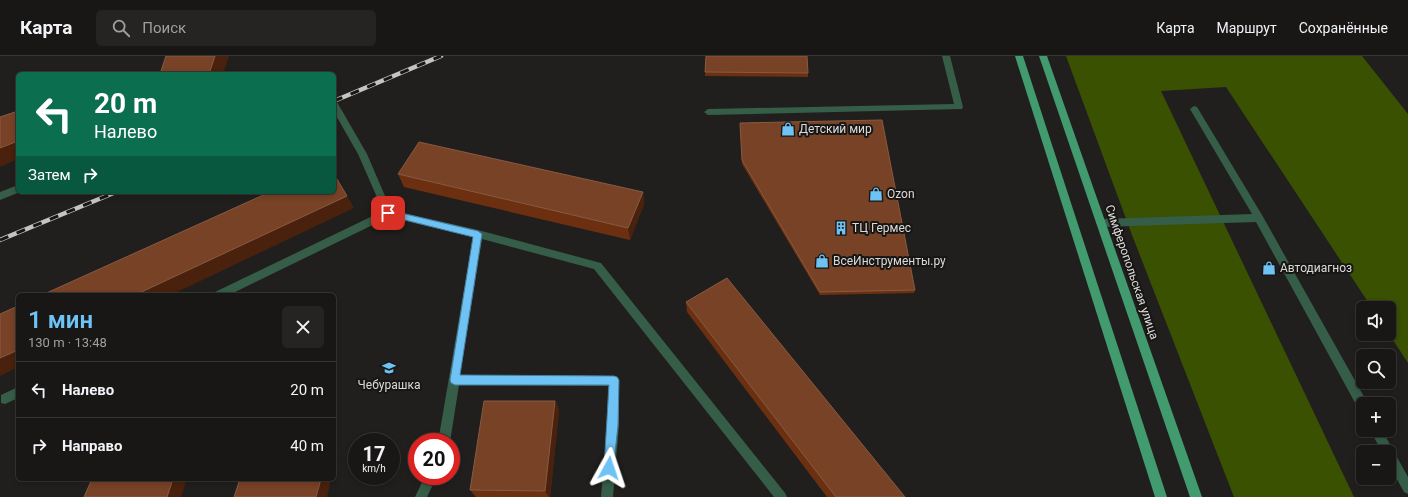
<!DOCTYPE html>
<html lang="ru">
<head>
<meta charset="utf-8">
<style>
  body { margin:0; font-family:Roboto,sans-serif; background:#252423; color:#f1f3f6; height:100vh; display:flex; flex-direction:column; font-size:15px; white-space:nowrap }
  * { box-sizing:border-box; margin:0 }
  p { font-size:13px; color:#9f9fa1 }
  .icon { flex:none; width:22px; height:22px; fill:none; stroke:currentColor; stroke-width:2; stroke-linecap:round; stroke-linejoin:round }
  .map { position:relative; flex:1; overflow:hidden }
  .details { position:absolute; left:16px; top:237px; width:320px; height:188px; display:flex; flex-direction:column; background:#181716; border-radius:6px; box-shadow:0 2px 6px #0003,0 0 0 1px #363635 }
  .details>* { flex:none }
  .top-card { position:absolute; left:16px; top:16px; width:320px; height:122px; border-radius:6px; box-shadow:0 2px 6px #0003,0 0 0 1px #363635; background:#0b6e4f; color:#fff; overflow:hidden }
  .tools { position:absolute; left:1356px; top:245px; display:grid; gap:8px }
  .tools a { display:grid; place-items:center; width:40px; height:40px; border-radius:6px; background:#181716; box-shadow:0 2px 6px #0003,0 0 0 1px #363635; font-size:20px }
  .speed { position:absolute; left:348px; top:377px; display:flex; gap:8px; font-size:20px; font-weight:700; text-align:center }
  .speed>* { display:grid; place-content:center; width:52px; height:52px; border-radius:50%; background:#181716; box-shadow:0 2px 6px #0003,0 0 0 1px #363635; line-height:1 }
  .speed small { font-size:10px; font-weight:400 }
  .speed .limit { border:6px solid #d22; background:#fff; color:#111 }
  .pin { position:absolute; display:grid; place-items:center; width:34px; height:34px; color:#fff; margin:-17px; border-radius:8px; box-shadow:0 2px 6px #0006 }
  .me { position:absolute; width:44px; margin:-22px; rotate:5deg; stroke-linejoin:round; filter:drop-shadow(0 0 3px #0008) }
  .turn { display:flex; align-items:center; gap:14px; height:84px; padding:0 12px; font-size:18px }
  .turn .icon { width:52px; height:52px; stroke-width:2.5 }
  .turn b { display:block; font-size:28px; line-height:34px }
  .then { display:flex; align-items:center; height:38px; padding:0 12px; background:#0003; gap:8px; font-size:15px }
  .round { display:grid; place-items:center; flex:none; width:42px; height:42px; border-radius:6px; background:#252423 }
  .head { display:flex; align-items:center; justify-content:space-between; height:68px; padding:0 12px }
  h1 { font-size:24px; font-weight:600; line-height:30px; color:#6fc2f4 }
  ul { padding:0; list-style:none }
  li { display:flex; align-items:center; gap:12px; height:56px; padding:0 12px; border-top:1px solid #363635 }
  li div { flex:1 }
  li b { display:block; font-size:15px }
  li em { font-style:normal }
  header { display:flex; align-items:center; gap:24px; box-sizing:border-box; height:56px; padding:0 20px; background:#181716; border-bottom:1px solid #363635 }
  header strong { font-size:19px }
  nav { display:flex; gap:22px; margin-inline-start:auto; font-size:14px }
  .search { width:280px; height:36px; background:#252423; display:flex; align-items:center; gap:10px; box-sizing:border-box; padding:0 14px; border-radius:6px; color:#9f9fa1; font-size:15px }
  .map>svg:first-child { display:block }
</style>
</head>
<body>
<header>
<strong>Карта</strong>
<div class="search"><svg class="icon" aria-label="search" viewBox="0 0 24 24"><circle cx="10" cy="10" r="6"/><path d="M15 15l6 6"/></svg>Поиск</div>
<nav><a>Карта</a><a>Маршрут</a><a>Сохранённые</a></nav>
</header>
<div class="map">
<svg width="1408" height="441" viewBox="0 0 1408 441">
  <rect width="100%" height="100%" fill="#201f1d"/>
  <path fill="#395100" d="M1066 0H1362L1408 58V307L1389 278V252H1372L1226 31 1161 35 1354 441H1234L1132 179Z"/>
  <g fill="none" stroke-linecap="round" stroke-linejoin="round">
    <g fill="#355d48" fill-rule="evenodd">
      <path d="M942 0H950L963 51 962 53 708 59 704 56 708 53 954 48Z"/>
      <path d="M334 45 337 46 367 98 391 154 478 174 601 207 785 437 787 441H774L594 213 482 183 460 319 614 320 618 321 619 325V369L613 441H601L607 369 608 330 459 329 450 386H438L473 181 389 161 229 239H214L215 236 383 155 358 98 334 56Z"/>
      <path d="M1194 50 1197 51 1262 159 1367 346 1368 348H1363V355L1359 354 1256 166 1101 171 1098 170 1096 167 1098 164 1101 163 1252 158 1190 53Z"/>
      <path d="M18 129V136H20L0 144V136Z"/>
      <path d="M18 331V342L5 348 1 347V339Z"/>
      <path d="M1370 374H1382L1408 421V438L1404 436 1389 409V396H1382Z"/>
      <path d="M425 420H437L427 441H415Z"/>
    </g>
    <g fill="#429a6f" fill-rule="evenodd">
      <path d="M1015 0H1023L1167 441H1155Z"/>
      <path d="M1039 0H1047L1202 441H1190Z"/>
    </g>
    <g stroke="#c5c4c2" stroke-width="4.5">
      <g id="rail">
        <path d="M334 45 441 0"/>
        <path d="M0 184 116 136"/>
      </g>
    </g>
    <use href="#rail" stroke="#171614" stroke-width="3" stroke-dasharray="9" stroke-linecap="butt"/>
  </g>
  <g fill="#6c3011">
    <path d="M706 0 808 17V21L705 20Z"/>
    <path d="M740 67 915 234 914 237 820 239 742 108Z"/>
    <path d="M398 118 643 136 644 148 630 184 404 131Z"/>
    <path d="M686 246 905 441H827L687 256Z"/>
    <path d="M555 345 559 354 550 441H476L470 434Z"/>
  </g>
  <g fill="#49210d">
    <path d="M215 0H229L223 18H209Z"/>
    <path d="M18 85V103L0 111V92Z"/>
    <path d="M334 117 354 152 171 239H135L334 118Z"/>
    <path d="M643 136 644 148 630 184 628 172Z"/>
    <path d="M18 294V311L0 320V302Z"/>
    <path d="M555 345 559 354 550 441H549L545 435Z"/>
    <path d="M334 404 335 406 334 412Z"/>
    <path d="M173 423H187L181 441H167Z"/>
    <path d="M321 423H331L327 441H316Z"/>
  </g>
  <g fill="#784227" stroke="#885a42">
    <path d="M166 0H215L209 18H160Z"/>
    <path d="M706 0H807L808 17 705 16Z"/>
    <path d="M18 55V85L0 92V61Z"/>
    <path d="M882 64 915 234 820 236 742 104 740 67Z"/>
    <path d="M419 86 643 136 628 172 398 118Z"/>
    <path d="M334 118 347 140 135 239H42L270 136H334Z"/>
    <path d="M727 222 905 441H836L686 246Z"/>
    <path d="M18 250V294L0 302V258Z"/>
    <path d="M484 345H555L545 435 470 434Z"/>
    <path d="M92 423H173L167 441H84Z"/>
    <path d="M240 423H321L316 441H234Z"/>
  </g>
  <path fill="#6fc2f4" stroke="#487e9f" d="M388 154 478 175 482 178 460 319 614 320 617 321 619 324 618 369 613 416 609 417 605 416 604 412 609 329H455L451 327 450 324 473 181 385 159 383 157 385 155Z"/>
  <defs>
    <g id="shop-bare" transform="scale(1.08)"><path d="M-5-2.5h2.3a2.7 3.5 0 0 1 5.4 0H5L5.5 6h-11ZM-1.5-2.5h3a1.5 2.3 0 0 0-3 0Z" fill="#6fc2f4" stroke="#171614" stroke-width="2.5" paint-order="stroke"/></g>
    <g id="building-bare" transform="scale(1.08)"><path d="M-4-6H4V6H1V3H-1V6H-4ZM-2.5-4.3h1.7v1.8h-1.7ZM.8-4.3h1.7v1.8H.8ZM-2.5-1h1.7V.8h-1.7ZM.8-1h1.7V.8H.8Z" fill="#6fc2f4" stroke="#171614" stroke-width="2.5" paint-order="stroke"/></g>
    <g id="school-bare" transform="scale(1.08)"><path d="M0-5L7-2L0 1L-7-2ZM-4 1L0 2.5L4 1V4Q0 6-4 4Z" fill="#6fc2f4" stroke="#171614" stroke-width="2.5" paint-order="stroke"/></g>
  </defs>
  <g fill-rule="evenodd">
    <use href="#shop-bare" x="788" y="73"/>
    <use href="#shop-bare" x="876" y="138"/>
    <use href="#building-bare" x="841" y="172"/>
    <use href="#shop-bare" x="822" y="205"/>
    <use href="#shop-bare" x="1269" y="212"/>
    <use href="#school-bare" x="389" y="312"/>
  </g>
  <g text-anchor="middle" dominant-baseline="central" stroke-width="4" stroke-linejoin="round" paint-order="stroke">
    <g font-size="12" fill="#dcdbd9" stroke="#171614" text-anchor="start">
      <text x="799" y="73">Детский мир</text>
      <text x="887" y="138">Ozon</text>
      <text x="852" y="172">ТЦ Гермес</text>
      <text x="833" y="205">ВсеИнструменты.ру</text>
      <text x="1280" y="212">Автодиагноз</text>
      <text x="389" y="329" text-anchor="middle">Чебурашка</text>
    </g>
    <g font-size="12" fill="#dcdbd9" stroke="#171614">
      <text transform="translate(1132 216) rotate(71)">Симферопольская улица</text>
    </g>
  </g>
</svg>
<div class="tools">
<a><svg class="icon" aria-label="sound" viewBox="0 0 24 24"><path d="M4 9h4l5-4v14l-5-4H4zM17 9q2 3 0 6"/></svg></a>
<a><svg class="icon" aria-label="search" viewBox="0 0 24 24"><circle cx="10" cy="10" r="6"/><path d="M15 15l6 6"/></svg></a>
<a>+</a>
<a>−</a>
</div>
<div class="speed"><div>17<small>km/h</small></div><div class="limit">20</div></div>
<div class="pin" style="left:388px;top:157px;background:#d93025"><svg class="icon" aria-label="arrive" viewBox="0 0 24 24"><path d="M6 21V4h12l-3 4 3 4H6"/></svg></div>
<svg class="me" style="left:609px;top:412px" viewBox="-20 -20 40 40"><path d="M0-17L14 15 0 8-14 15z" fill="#6fc2f4" stroke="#fff" stroke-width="4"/></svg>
<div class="top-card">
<div class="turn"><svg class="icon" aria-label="left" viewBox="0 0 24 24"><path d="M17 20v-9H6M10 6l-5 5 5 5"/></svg><div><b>20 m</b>Налево</div></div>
<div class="then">Затем<svg class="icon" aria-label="right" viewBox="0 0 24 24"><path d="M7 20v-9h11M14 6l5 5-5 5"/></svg></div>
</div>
<section class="details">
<div class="head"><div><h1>1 мин</h1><p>130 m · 13:48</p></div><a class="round"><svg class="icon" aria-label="close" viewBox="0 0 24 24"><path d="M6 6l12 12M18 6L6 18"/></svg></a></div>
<ul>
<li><svg class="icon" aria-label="left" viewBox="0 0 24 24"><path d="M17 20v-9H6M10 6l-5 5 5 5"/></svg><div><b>Налево</b></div><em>20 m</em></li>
<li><svg class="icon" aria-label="right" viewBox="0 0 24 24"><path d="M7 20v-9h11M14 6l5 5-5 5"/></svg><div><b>Направо</b></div><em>40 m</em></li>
</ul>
</section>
</div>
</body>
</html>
